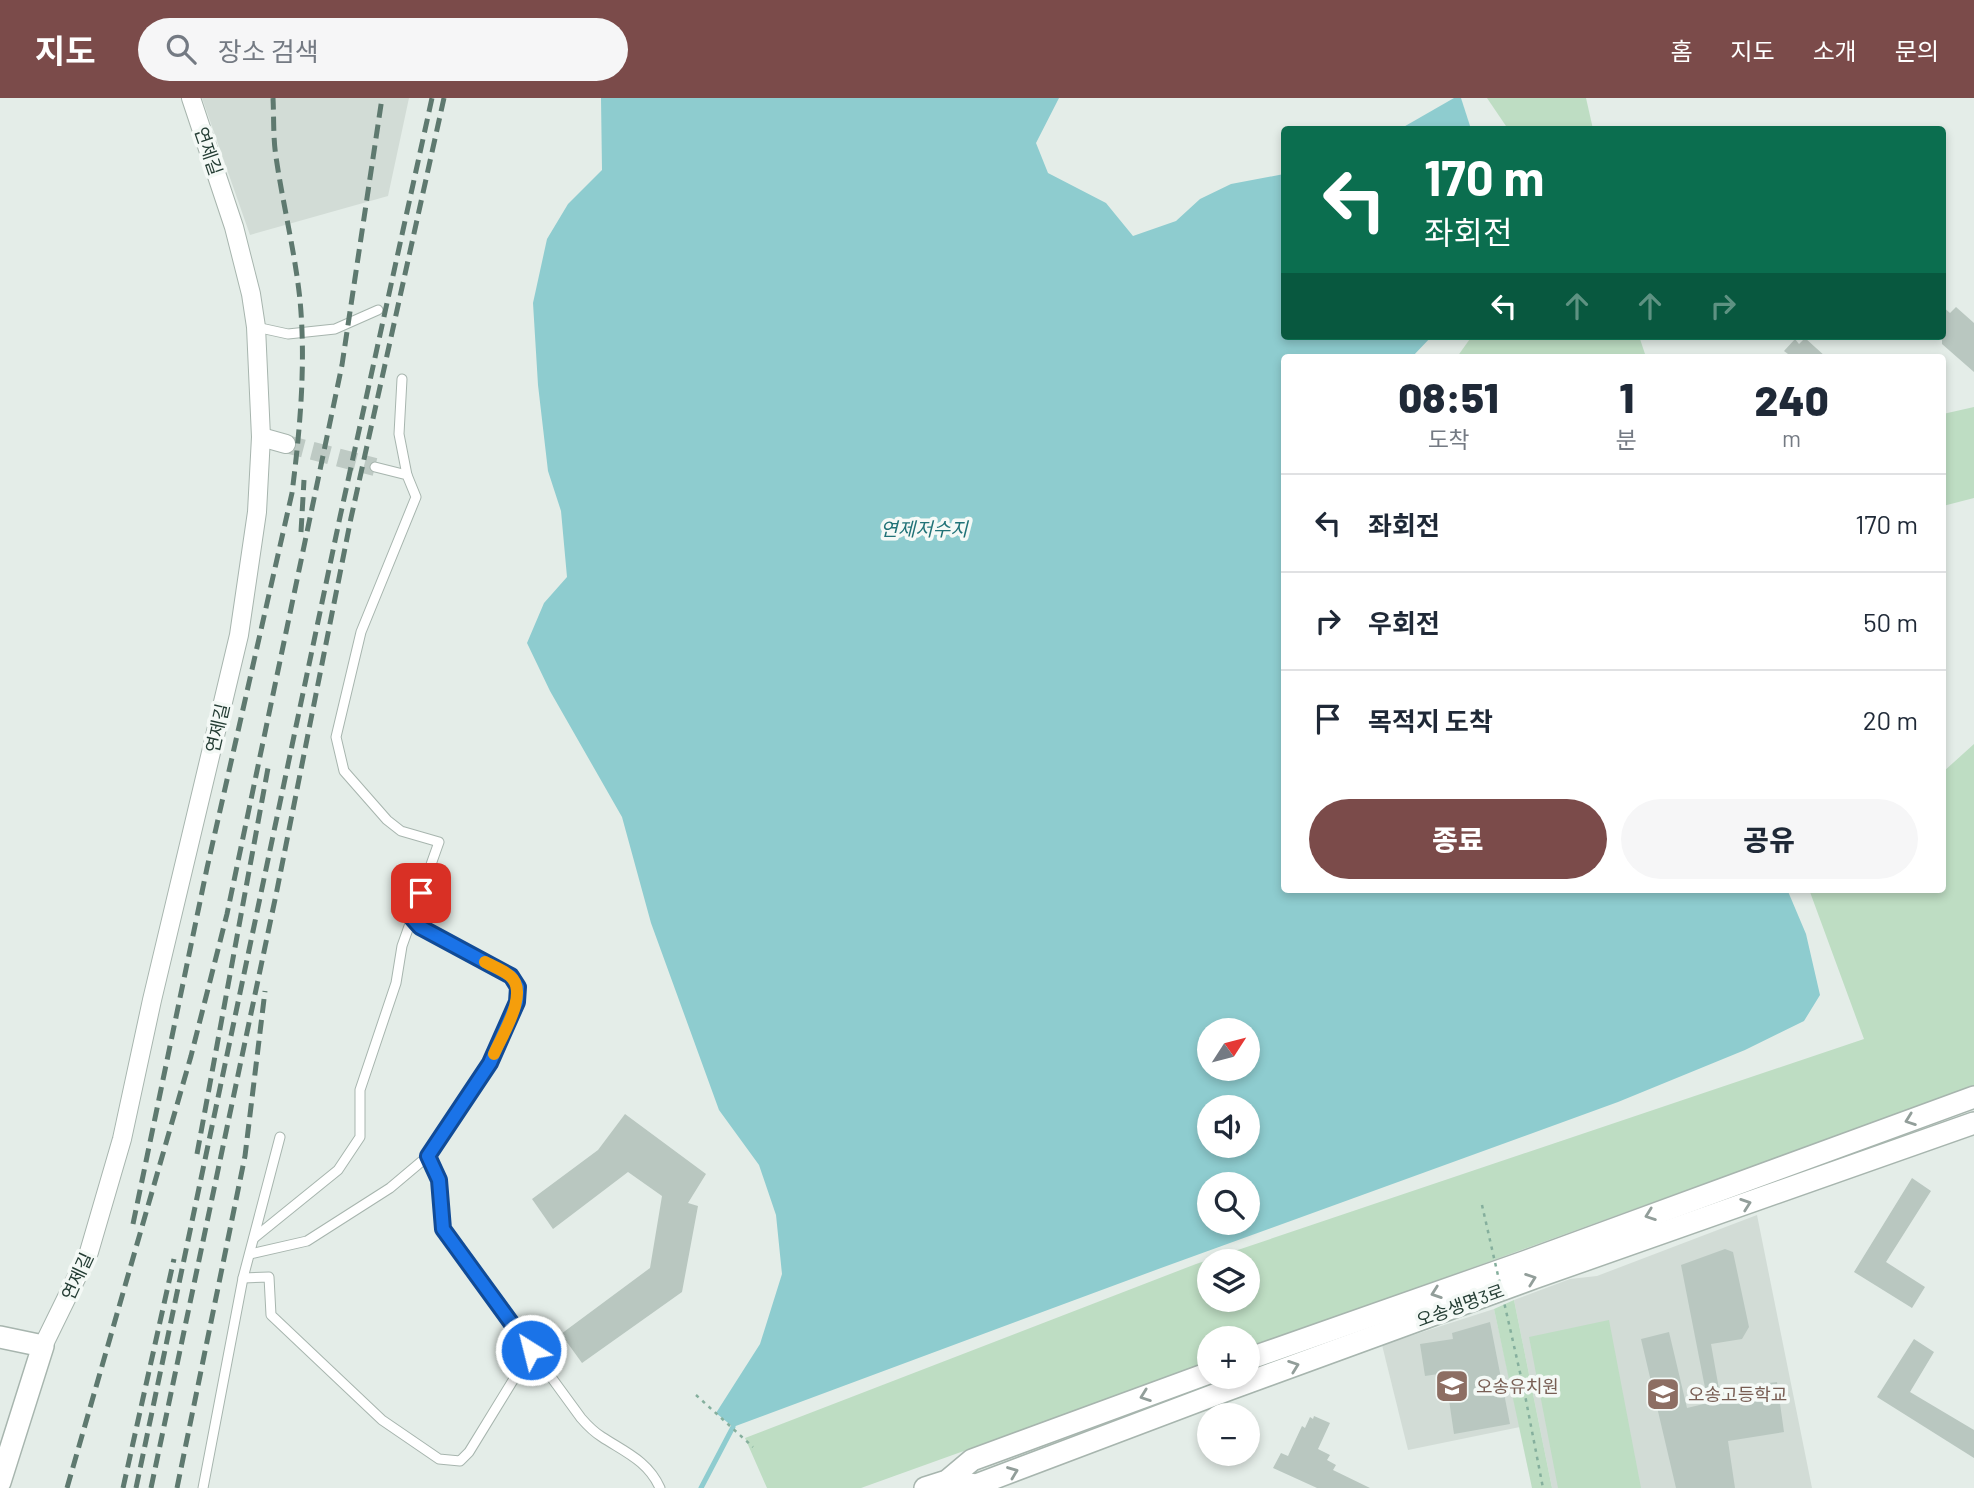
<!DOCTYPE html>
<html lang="ko">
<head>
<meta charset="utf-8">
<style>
  body { margin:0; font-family:Barlow,"Noto Sans KR",sans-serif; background:#f6f6f7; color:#1f2937; height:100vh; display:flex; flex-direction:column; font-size:26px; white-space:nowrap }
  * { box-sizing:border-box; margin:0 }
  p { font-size:23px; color:#747a83 }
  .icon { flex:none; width:38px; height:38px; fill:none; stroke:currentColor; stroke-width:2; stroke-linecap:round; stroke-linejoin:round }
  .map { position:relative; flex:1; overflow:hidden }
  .drawer { position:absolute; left:1281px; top:256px; width:665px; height:539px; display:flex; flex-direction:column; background:#fff; border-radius:7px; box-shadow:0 4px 10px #0003 }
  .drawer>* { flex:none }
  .top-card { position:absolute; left:1281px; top:28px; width:665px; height:214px; border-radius:7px; box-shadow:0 4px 10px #0003; background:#0b6e4f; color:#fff; overflow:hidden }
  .needle { width:46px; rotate:54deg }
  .fabs { position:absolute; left:1197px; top:920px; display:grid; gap:14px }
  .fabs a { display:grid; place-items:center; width:63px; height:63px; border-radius:50%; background:#fff; box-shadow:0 4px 10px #0003; font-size:35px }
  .pin { position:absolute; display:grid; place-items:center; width:60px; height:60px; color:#fff; margin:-30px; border-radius:14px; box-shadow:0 4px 10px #0006 }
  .me { position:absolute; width:77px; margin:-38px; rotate:324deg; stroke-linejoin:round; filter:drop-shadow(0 0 5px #0008) }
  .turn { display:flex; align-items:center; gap:24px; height:147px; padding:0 28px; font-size:32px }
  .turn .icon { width:91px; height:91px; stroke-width:2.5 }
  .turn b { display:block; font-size:49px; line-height:60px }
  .lanes { display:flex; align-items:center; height:66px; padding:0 28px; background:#0003; justify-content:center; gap:35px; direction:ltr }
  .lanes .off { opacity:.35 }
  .eta { display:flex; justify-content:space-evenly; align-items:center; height:119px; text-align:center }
  .eta b { font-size:42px; font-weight:800; line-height:49px }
  .button { display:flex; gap:14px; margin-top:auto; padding:14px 28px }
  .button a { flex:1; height:80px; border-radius:42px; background:#7b4b4a; color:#fff; font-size:28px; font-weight:800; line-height:80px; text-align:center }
  .button a+a { background:#f6f6f7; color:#1f2937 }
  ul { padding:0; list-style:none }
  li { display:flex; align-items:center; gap:21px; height:98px; padding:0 28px; border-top:2px solid #e0e1e3 }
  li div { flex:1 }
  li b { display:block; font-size:26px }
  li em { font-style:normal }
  header { display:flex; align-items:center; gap:42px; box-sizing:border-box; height:98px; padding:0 35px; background:#7b4b4a; color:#fff }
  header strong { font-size:33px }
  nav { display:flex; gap:38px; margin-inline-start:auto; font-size:24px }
  .search { width:490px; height:63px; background:#f6f6f7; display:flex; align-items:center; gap:18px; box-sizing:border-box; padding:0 24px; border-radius:38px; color:#747a83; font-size:26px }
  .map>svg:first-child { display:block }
</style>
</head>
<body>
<header>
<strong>지도</strong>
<div class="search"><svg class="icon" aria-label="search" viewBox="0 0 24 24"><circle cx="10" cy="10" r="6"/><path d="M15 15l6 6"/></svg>장소 검색</div>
<nav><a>홈</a><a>지도</a><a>소개</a><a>문의</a></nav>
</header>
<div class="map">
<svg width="1974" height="1390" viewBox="0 0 1974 1390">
  <rect width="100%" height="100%" fill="#e4ede8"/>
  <g fill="#d2dcd6">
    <path d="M202 0H409L388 98 250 137Z"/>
    <path d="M1757 1117 1812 1390H1552L1514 1202 1570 1181 1597 1178Z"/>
    <path d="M1494 1211 1520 1329 1408 1352 1382 1247Z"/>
  </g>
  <g fill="#beddc3" fill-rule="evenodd">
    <path d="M1487 0H1586L1593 31H1508Z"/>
    <path d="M1472 238H1639L1646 259H1457Z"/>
    <path d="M1974 309V400L1943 408V316Z"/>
    <path d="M1974 646V988L1248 1251V1241H1209V1265L861 1390H767L745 1340 1196 1166 1864 941 1810 794 1813 791H1942L1943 674ZM1209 1164H1248V1202H1209Z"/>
    <path d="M1514 1202 1552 1390H1532L1494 1211Z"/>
    <path d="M1609 1222 1641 1390H1558L1529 1239Z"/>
  </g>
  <g fill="#8ecccf" fill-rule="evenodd">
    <path d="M601 0H1059L1036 45 1048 75 1106 105 1133 138 1176 123 1200 101 1231 86 1284 76V238H1432L1412 259H1284V791H1787L1806 836 1820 897 1804 923 1745 952 1618 1004 1161 1170 733 1329 716 1315 760 1246 782 1176 776 1117 759 1067 719 1012 651 825 622 719 550 593 527 545 544 505 567 479 561 413 548 373 538 287 533 205 547 141 568 106 602 72ZM1209 933H1248V971H1209ZM1209 1010H1248V1048H1209ZM1209 1087H1248V1125H1209Z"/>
    <path d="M1454 0H1461L1471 31H1400Z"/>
  </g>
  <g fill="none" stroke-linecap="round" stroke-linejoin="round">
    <path stroke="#8ecccf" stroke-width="5" d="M701 1390 733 1329"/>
  </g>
  <g fill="#b9c7c0">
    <path d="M1942 208 1950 215 1956 209 1974 225V274L1942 246Z"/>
    <path d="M1805 240 1826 259H1785L1788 256 1784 253 1795 241 1799 246Z"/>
    <path d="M625 1016 706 1076 688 1105 698 1108 682 1194 582 1265 561 1236 650 1170 662 1098 628 1074 553 1131 532 1101 598 1052Z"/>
    <path d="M1912 1080 1931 1093 1886 1164 1925 1189 1912 1210 1854 1174Z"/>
    <path d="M1725 1151 1733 1154 1749 1229 1742 1241 1711 1246 1719 1291 1777 1284 1784 1334 1728 1343 1735 1390H1676L1641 1241 1669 1234 1687 1310 1708 1305 1681 1167Z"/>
    <path d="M1490 1224 1510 1326 1454 1336 1445 1275 1425 1278 1420 1246 1453 1241 1452 1235Z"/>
    <path d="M1914 1241 1934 1254 1910 1294 1974 1332V1360L1877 1299Z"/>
    <path d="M1314 1318 1330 1325 1318 1351 1330 1357 1327 1362 1336 1367 1333 1372 1370 1390H1317L1273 1370 1281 1355 1288 1358 1302 1328 1305 1330 1310 1319 1313 1321Z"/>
  </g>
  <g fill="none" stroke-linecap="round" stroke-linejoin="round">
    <path stroke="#becac4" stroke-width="18" stroke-dasharray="18 9" stroke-linecap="butt" d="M286 346 375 369"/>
    <g stroke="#a7b5ae" stroke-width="11">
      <g id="service">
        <path d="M256 229 288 236 335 231 378 212"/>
        <path d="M402 281 399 336 407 377"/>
        <path d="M428 1058 438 1081 443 1131 581 1320C587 1327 594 1334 602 1339 625 1354 648 1363 660 1390"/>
        <path d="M254 1140 338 1072 360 1039V992L396 885 402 848 439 744 401 733 387 722 344 673 336 639 361 534 416 399 407 377 375 369"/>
        <path d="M250 1156 307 1143 390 1090 428 1058 490 965 517 904 518 889 511 878 420 829 412 820"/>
        <path d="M243 1180 269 1179 271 1217 382 1322 439 1361 460 1363 469 1354 531 1253"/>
        <path d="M203 1390 243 1180 280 1039"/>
      </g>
    </g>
    <g stroke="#a7b5ae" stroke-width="20">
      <g id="minor">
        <path d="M261 339 286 346"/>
        <path d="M43 1248 89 1154 122 1041 152 902 239 537 257 414 261 339 256 229 251 196 234 129 191 0"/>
      </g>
    </g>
    <g stroke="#a7b5ae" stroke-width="24">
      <g id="tertiary">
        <path d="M0 1239 43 1248 0 1384"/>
        <path d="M1248 1261 1524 1164 1974 999"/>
        <path d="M947 1383 976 1387 1230 1291 1534 1180 1974 1025"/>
        <path d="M925 1390 947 1383 972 1362 1209 1275"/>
      </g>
    </g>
    <g stroke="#85af9d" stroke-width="2.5" stroke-dasharray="3.5 5" stroke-linecap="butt">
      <path d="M1524 1292 1543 1390"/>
      <path d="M696 1297 753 1349"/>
    </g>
    <use href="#service" stroke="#fff" stroke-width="9"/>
    <use href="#minor" stroke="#fff" stroke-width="18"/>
    <use href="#tertiary" stroke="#fff" stroke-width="21"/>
    <g stroke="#5e796f" stroke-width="5" stroke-dasharray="14 7" stroke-linecap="butt">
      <path d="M301 434 304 382"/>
      <path d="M197 1056 268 670"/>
      <path d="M133 1126 207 770 292 395C300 332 306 266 300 202 295 154 283 107 276 59 273 40 274 19 273 0"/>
      <path d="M67 1390 191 958 227 816 342 267 382 0"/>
      <path d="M123 1390 174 1161"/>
      <path d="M136 1390 340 419 432 0"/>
      <path d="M151 1390 277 792 351 420 444 0"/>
      <path d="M177 1390 245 1058 265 893"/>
    </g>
    <path stroke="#85af9d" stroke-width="2.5" stroke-dasharray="3.5 5" stroke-linecap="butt" d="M1482 1107 1524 1292"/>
  </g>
  <defs><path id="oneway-chevron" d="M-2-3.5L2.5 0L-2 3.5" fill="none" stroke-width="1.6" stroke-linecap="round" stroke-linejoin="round" transform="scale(1.75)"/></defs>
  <g stroke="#929e9a">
    <use href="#oneway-chevron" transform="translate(1910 1022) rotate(160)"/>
    <use href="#oneway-chevron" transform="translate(1746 1106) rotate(-19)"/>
    <use href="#oneway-chevron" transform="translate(1650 1117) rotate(160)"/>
    <use href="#oneway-chevron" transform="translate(1531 1181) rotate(-20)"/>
    <use href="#oneway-chevron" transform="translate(1436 1195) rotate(161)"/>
    <use href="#oneway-chevron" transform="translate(1294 1268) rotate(-20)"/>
    <use href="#oneway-chevron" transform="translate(1145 1298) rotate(160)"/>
    <use href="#oneway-chevron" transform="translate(1013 1374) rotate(-21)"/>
  </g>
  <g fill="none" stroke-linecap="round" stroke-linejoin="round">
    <g stroke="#114b97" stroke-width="18">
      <path id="route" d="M421 795 412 820 420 829 511 878 518 889 517 904 490 965 428 1058 439 1082 443 1131 531 1252"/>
    </g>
    <use href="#route" stroke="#1a73e8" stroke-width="12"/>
    <path stroke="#f59e0b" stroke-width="12" d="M485 864C492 868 503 872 510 878 530 894 502 937 494 956"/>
  </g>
  <defs>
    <g id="school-square" transform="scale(1.75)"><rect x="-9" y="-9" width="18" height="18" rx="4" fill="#8d6e63" stroke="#f4f9f6"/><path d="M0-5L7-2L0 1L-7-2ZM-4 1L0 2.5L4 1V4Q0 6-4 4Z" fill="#fff"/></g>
  </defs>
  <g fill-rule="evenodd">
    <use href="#school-square" x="1452" y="1288"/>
    <use href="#school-square" x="1663" y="1296"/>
  </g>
  <g text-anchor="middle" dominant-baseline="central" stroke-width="7" stroke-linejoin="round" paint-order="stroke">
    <g font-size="18" fill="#243d34" stroke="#f4f9f6">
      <text transform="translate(209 53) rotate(71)">연제길</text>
      <text transform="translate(217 630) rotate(-77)">연제길</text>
      <text transform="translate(77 1178) rotate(-65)">연제길</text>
      <text transform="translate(1460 1207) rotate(-20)">오송생명3로</text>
    </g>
    <g font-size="18" fill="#785e54" stroke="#f4f9f6" text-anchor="start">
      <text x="1476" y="1288">오송유치원</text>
      <text x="1688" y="1296">오송고등학교</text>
    </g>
    <g font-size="19" font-style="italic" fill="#207277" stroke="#f4f9f6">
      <text x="924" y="430">연제저수지</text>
    </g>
  </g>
</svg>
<div class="fabs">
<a><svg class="needle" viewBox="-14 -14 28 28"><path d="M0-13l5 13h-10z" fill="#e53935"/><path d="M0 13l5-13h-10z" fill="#747a83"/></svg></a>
<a><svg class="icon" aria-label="sound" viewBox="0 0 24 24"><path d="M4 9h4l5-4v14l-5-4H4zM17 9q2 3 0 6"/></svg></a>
<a><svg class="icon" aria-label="search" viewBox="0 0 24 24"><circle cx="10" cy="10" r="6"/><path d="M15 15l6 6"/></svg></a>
<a><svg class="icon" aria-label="layers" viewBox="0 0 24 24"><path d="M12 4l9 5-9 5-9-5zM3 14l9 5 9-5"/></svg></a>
<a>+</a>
<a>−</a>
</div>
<div class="pin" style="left:421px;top:795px;background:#d93025"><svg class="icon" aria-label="arrive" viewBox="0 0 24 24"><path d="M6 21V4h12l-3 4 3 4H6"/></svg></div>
<svg class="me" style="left:531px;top:1252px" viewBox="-20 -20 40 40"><circle r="17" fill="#1a73e8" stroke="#fff" stroke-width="3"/><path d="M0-11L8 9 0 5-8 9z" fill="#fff"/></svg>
<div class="top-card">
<div class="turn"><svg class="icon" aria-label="left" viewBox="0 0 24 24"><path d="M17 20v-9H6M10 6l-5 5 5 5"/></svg><div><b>170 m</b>좌회전</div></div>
<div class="lanes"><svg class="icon" aria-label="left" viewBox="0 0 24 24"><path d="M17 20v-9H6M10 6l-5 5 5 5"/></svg><svg class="icon off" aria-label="ahead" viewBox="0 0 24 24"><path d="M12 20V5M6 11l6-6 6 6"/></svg><svg class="icon off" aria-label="ahead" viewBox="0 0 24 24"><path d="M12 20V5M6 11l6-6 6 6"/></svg><svg class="icon off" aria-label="right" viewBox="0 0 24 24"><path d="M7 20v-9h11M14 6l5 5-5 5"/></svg></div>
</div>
<section class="drawer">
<div class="eta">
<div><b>08:51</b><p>도착</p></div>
<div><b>1</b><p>분</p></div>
<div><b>240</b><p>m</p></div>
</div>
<ul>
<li><svg class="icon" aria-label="left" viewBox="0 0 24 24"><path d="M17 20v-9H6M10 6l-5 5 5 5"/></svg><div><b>좌회전</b></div><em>170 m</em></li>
<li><svg class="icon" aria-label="right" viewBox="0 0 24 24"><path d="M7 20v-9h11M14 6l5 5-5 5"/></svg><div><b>우회전</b></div><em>50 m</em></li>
<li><svg class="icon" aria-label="arrive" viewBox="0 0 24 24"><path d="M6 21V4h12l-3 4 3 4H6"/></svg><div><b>목적지 도착</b></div><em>20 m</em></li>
</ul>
<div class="button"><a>종료</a><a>공유</a></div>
</section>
</div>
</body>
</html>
